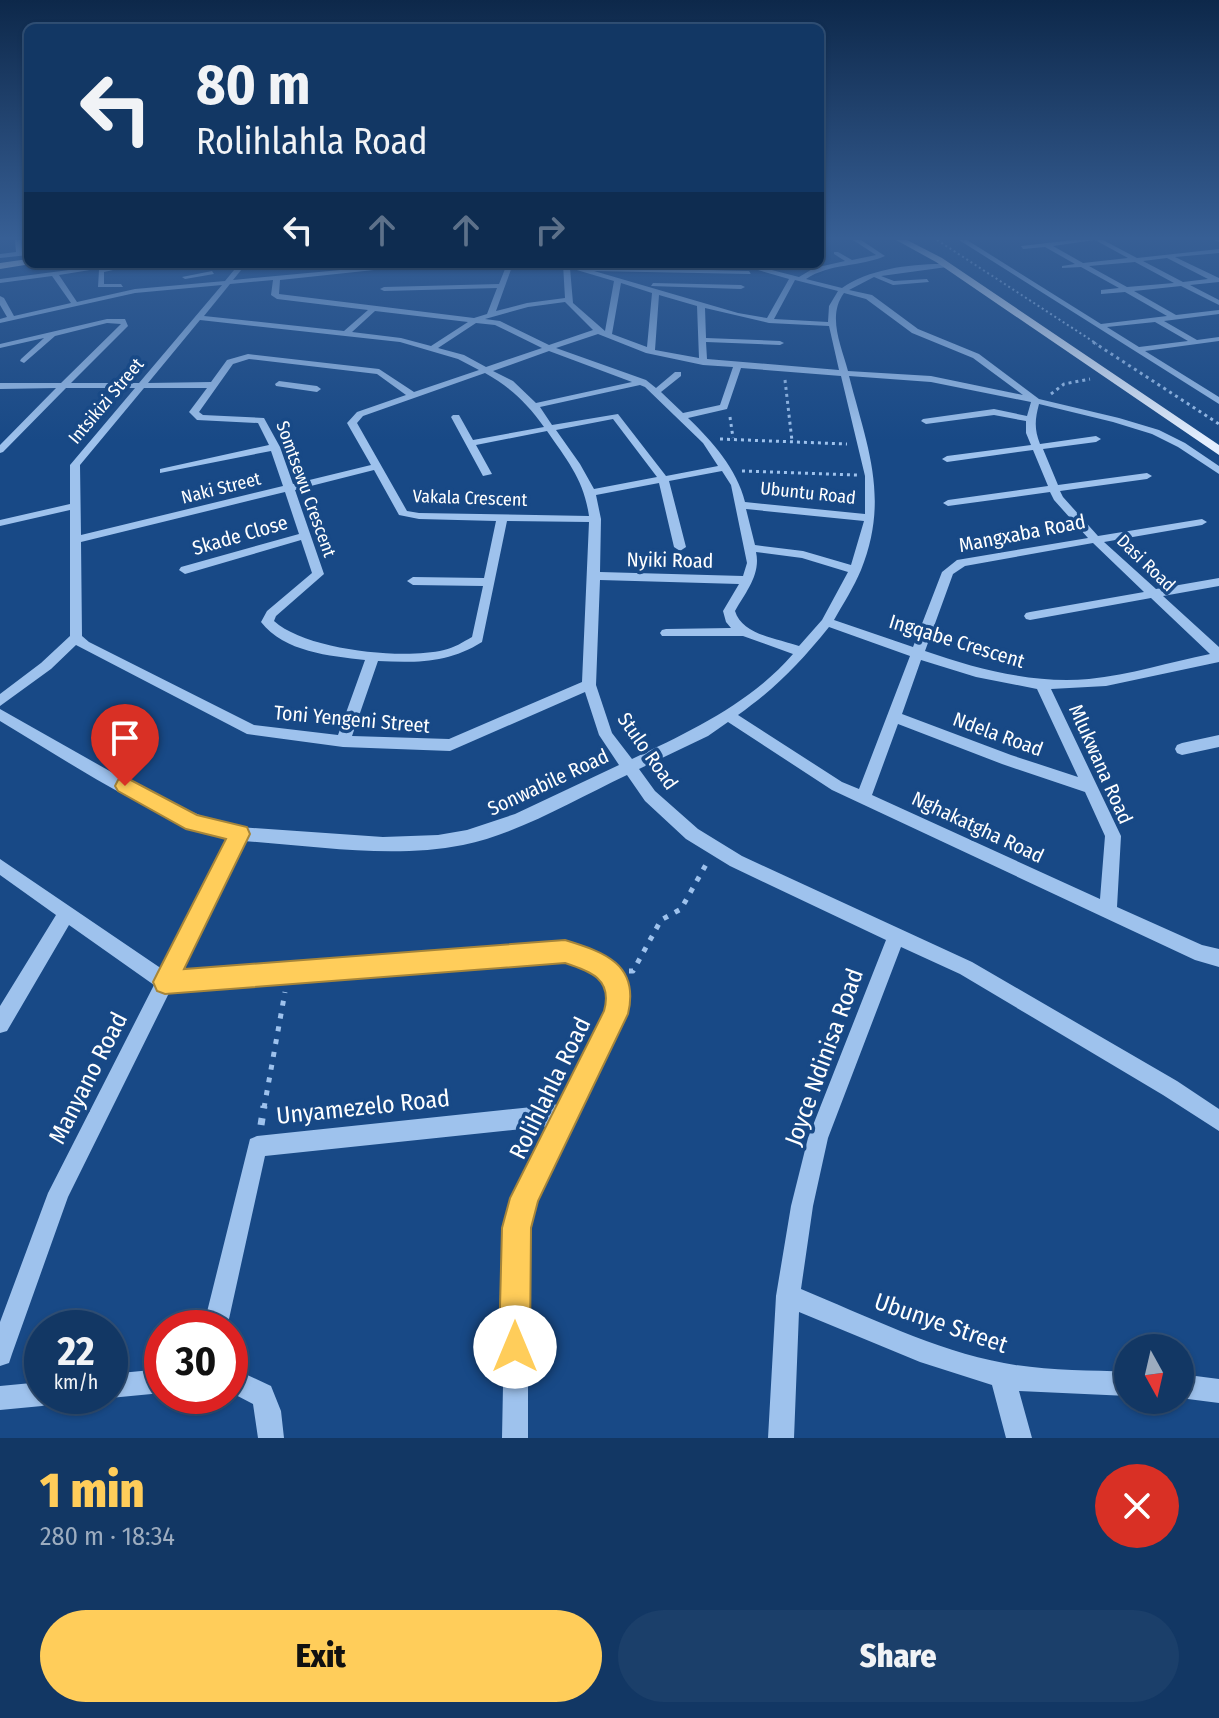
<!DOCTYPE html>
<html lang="en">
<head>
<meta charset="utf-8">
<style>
  body { margin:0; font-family:"Fira Sans Condensed",sans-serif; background:#1b3f6a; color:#f1f3f6; height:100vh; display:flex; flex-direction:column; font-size:30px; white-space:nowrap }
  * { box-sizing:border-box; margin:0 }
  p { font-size:26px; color:#9cacbf }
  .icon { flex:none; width:44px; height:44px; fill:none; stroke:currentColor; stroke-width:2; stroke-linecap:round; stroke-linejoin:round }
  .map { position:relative; height:1438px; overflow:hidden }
  .details { display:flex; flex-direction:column; background:#123764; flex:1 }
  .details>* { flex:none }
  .top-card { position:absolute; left:24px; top:24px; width:800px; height:244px; border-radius:12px; box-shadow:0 2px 6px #0004,0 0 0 2px #315178; background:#123764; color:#f1f3f6; overflow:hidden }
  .needle { width:52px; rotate:172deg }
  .buttons { position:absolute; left:1114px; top:1334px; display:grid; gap:16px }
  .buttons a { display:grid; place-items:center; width:80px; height:80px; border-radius:50%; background:#123764; box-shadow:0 2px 6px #0004,0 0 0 2px #315178; font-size:40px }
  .speed { position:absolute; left:24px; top:1310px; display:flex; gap:16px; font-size:40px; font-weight:700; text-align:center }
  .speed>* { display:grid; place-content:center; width:104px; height:104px; border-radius:50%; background:#123764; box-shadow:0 2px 6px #0004,0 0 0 2px #315178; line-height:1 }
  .speed small { font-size:20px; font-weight:400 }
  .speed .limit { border:12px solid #d22; background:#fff; color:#111 }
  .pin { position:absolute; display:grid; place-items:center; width:68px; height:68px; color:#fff; margin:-82px -34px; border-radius:50% 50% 50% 0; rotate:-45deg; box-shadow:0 0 8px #0007 }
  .pin .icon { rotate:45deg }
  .me { position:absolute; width:88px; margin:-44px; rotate:0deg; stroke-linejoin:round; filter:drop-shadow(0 0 6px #0008) }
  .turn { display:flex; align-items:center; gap:28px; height:168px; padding:0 40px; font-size:36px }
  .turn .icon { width:104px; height:104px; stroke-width:2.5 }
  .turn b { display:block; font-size:56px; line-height:68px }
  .lanes { display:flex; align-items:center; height:76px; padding:0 40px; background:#0003; justify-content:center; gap:40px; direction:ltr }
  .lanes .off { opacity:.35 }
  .round { display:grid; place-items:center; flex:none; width:84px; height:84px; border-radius:42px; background:#1b3f6a }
  .overview { display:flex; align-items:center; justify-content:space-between; height:136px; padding:0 40px }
  h1 { font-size:48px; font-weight:800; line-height:60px; color:#ffcd5a }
  .cta { display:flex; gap:16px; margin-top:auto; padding:16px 40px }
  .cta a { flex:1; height:92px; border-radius:48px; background:#ffcd5a; color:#111; font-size:32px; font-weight:800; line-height:92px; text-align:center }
  .cta a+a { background:#1b3f6a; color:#f1f3f6 }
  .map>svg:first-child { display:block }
</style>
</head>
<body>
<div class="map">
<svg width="1219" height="1438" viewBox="0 0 1219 1438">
  <rect width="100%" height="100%" fill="#184986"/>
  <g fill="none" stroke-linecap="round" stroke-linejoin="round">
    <path stroke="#9ec2ed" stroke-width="2" stroke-dasharray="2 3" stroke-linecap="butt" d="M937 240 1097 344"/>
    <g stroke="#9ec2ed" stroke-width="3" stroke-dasharray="3 4" stroke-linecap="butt">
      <path d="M1093 342 1219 424"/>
      <path d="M785 380 792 441"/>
      <path d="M1051 394 1064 384 1090 379"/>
      <path d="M730 417 733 438"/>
      <path d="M720 439 847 444"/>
      <path d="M742 471 857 475"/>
    </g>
    <g stroke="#9ec2ed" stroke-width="5" stroke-dasharray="5 8" stroke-linecap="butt">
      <path d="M629 971H633L661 920 681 909 708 861"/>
      <path d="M264 1108 285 992"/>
    </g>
    <path stroke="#9ec2ed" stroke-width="7" stroke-dasharray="7 10" stroke-linecap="butt" d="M261 1125 264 1106"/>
    <g fill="#9ec2ed" fill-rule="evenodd">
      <path d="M15 240H21L22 252 28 251V255L0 258V254L16 252Z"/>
      <path d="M853 240H861L885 256C860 267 830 263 806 279L842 288C870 268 915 263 949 264L947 267 881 276 894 281 927 279 929 282 893 285 874 277 849 290 872 295 918 329 979 354 1039 399 1119 418 1159 430 1185 443 1219 466V474L1178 447 1152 434 1113 422 1039 404C1035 419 1034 429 1040 444L1096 436 1101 439 1096 442 1043 449 1058 485 1147 473 1152 476 1147 479 1060 491 1063 497 1098 536 1202 519 1207 522 1202 525 1104 542 1156 589 1219 578V586L1163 596 1219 647V662L1106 686 1051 689 1121 836 1117 907 1202 945 1219 949V967L1195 960 832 790 728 722 708 736 639 769 655 791 698 829 742 856 972 962 1177 1081 1219 1109V1131L1163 1095 960 974 901 947 828 1138 813 1206 801 1289C867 1316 934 1350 1004 1363 1045 1371 1087 1370 1128 1372V1396L1019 1391 1032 1438H1006L992 1385 920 1362 799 1312 794 1438H768L776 1296 791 1206 808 1138 886 940 730 866 686 839 645 801 627 775C574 800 520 833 463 845 392 859 315 846 243 841L179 972 565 943C607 953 632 967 625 1014L535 1200 528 1228V1438H502L506 1228 517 1190 550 1126 265 1156 227 1328H203L250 1139 257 1136 561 1104 607 1012C613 977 597 968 565 961L170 991 68 1197 12 1354 9 1363 0 1366V1322L48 1193 154 985 69 925 7 1031 0 1033V1006L56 915 0 875V859L162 969 229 838C145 815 74 765 0 721V709L152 795 209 819 239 827 383 837 438 835 467 830 515 814 619 765 599 735 585 692 450 751 343 747 247 734 76 645 51 669 0 706V694L41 663 70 636V510L0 526V520L70 504V465L135 388H66L3 452 0 453V445L56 388 0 389V383H61L121 324 107 323 55 336 24 363 20 361 21 359 44 338 0 348V344L107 319H125L128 326 71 383H139L222 285 135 293 0 323V319L7 317 0 305V296L4 298 14 316 71 303 52 276 0 283V279L92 267 90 270 59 275 77 302 135 289 225 281 239 264H246L233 280 405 264H430L280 280 279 294 474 318 487 314 497 288 384 291 380 289 384 287 499 284 507 264H513L496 311 527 303 565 298 563 264 592 270 594 267 749 271 751 274 594 271 738 313 767 318 789 279 737 264H748L799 277 814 268 845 261 834 254V252H838L852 260 876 255ZM570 268 614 281 605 331 573 303ZM273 280 271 295 277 299 368 310 344 331 204 316 230 284ZM795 280 838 291 829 306 828 322 774 319ZM621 283 652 293 647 347 612 334ZM844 293 866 299 912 333 973 358 1023 395 931 376 848 371C841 345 827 316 844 293ZM659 295 697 306 699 358 655 350ZM565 302 593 330 549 345 500 321 485 319 528 307ZM705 308 769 323 829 326 839 370 707 359 706 342 780 345 784 343 780 341 706 338ZM375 311 468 322 431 346 401 338 352 332ZM200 320 400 342 458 359 479 370 414 392 379 369 248 354 227 360 211 382 148 383ZM476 323 495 325 542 348 486 367 464 355 438 348ZM598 334 646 353 703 365 733 367 720 405 683 413 661 392 681 376V372H675L656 388 646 380 556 348ZM549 351 632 382 536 403 513 381 493 371ZM249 359 377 374 406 395 357 412 347 423 371 465 293 484 280 447 264 418 203 415 199 412 233 364ZM741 368 841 376 865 476V514L745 502C737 469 712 441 688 418L727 409ZM485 373C510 387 527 403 544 427L473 440 459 415H453L451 417 483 476 492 474 476 445 547 431C567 460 584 480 589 516L419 513 407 511 357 423 363 416ZM849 376 931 382 1031 402 1027 416 994 409 923 419 921 421 926 424 994 415 1026 421V433L1031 445 947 456 942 459 947 462 1033 450 1048 486 948 500 943 503 948 506 1050 492 1054 500 1088 538 957 560 942 572 913 647 834 620C843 604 854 587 861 570 890 498 867 446 849 376ZM640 385 645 387 703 443 718 466 666 476 618 414 552 425 540 407ZM144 388H207L189 412 197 420 258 423 269 445 160 469V473L271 451 283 486 81 535 80 465ZM613 419 657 477 594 489 580 464 556 430ZM374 470 399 515 419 519 496 521 484 578 413 577 407 581 413 585 483 586 472 637C463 642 454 648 444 650 402 660 306 650 274 621L276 616 324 574 295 490ZM722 471 731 485 747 563 743 576 600 572 601 519 596 495 659 483 674 547 680 551 686 547 669 481ZM285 492 299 534 181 567 179 570 185 574 301 540 312 573 267 611 261 622C284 652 330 656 365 660L338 735 254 725 89 642 82 636 81 542ZM746 509 864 521 851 565 803 551 755 545ZM507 521 589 522 582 682 449 739 352 736 378 661C416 663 449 663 482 642ZM1093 543 1144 592 1030 612 1026 613 1024 616 1026 619 1030 620 1151 598 1210 654C1170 662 1130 675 1089 679 1033 684 977 669 925 651L953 574 965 566ZM756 552 802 558 848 572 822 620 799 646C779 639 742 635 735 611 746 592 761 574 756 552ZM600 580 739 584 723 611 726 622 731 628 666 629 662 630 660 633 662 636H743L793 654C751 703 689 732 632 759L612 733 596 685ZM829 627 910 656 859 789 842 782 738 715C777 687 799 664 829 627ZM921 660 976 677 1037 689 1078 777 1011 755 902 714ZM898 724 1002 764 1085 792 1105 836 1100 899 872 795Z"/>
      <path d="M959 240H967L1101 324 1167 316 1125 292 1101 294V290L1119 288 1081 267 1062 268V266L1075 264 1045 247 1023 249 1021 246 1073 240H1103L1137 258 1219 249V253L1175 257 1219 278V282L1190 285 1219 300V305L1181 286 1134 291 1176 315 1219 310V314L1164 321 1197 340 1219 337V341L1145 351 1219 397V404ZM1095 240 1128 258 1083 263 1053 246ZM1167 258 1208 279 1183 282 1143 261ZM1135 262 1174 283 1127 287 1089 266ZM1155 322 1188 341 1139 347 1107 327Z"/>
      <path d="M1215 240H1219V242L1216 241Z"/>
      <path d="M127 264H140L104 272V284H121L123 287H98L99 270Z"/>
      <path d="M212 271 214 274 185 279 182 277Z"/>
      <path d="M653 283 741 285 745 287 741 289 651 286Z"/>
      <path d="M279 381 317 386 321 389 317 392 276 386 275 384Z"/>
      <path d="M1219 735V747L1182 755 1177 753 1175 749 1177 745 1182 743Z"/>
      <path d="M230 1367 271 1386 281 1411 284 1438H258L253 1404 230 1392Z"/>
      <path d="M162 1369V1393L110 1398 104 1396H110V1374Z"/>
      <path d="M1180 1374 1219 1379V1403L1180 1398Z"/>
      <path d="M42 1382V1396H54L51 1403 42 1406 0 1410V1386Z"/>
    </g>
    <g fill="#e4efff" fill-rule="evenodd">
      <path d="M896 240H907L942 258 1219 445V455L936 262Z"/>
      <path d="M28 259V264H31L0 269V263Z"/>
    </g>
  </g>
  <linearGradient id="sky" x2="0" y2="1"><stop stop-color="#0d284a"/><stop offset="0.54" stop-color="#375f95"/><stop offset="1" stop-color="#375f95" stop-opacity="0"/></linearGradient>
  <rect width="1219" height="441" fill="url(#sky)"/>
  <path fill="#ffcd5a" stroke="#a6853a" stroke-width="2" d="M125 777 197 815 247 827 250 834 184 969 565 940C604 952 640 964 628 1014L538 1201 531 1228 530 1347 526 1358 515 1363 504 1358 499 1347 502 1228 510 1198 604 1011C613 979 590 971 565 963L165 994 157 991 153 982 157 974 226 839 186 829 118 791 115 786 118 780Z"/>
  <g text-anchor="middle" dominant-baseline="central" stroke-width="7" stroke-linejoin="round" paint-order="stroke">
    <g font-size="18" fill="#fff" stroke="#184986">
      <text transform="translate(106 401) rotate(-50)">Intsikizi Street</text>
      <text transform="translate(221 488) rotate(-14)">Naki Street</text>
      <text transform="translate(306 489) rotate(70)">Somtsewu Crescent</text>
      <text transform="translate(808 493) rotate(6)">Ubuntu Road</text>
      <text transform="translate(470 498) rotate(2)">Vakala Crescent</text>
      <text transform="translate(1146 563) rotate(44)">Dasi Road</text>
    </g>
    <g font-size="20" fill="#fff" stroke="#184986">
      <text transform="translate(1022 533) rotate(-11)">Mangxaba Road</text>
      <text transform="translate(240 535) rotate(-16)">Skade Close</text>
      <text transform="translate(670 560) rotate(1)">Nyiki Road</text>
      <text transform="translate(957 641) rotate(17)">Ingqabe Crescent</text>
      <text transform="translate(352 719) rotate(5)">Toni Yengeni Street</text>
      <text transform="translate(998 734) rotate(20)">Ndela Road</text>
      <text transform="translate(648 751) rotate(55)">Stulo Road</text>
      <text transform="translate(1101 764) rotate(66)">Mlukwana Road</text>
      <text transform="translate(548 782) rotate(-25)">Sonwabile Road</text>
      <text transform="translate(978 827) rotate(25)">Nghakatgha Road</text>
    </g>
    <g font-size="24" fill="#fff" stroke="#184986">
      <text transform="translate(824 1057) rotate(-70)">Joyce Ndinisa Road</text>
      <text transform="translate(88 1078) rotate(-63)">Manyano Road</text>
      <text transform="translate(550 1088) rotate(-64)">Rolihlahla Road</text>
      <text transform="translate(363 1107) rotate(-6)">Unyamezelo Road</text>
      <text transform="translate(941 1323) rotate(19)">Ubunye Street</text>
    </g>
  </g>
</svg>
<div class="buttons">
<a><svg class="needle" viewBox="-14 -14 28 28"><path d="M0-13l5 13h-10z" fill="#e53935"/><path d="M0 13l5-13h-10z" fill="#9cacbf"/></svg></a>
</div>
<div class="speed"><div>22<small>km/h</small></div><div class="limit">30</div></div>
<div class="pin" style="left:125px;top:786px;background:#d93025"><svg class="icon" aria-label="arrive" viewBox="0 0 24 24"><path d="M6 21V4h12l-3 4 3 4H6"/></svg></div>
<svg class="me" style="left:515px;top:1347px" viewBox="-20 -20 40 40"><circle r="19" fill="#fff"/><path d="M0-13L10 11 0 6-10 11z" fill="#ffcd5a"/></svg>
<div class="top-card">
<div class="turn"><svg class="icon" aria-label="left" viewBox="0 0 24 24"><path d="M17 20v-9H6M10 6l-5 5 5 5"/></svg><div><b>80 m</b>Rolihlahla Road</div></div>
<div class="lanes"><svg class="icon" aria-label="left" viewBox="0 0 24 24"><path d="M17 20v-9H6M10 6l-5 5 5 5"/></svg><svg class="icon off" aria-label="ahead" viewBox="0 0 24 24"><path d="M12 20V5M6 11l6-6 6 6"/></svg><svg class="icon off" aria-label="ahead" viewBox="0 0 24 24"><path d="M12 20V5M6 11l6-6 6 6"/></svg><svg class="icon off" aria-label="right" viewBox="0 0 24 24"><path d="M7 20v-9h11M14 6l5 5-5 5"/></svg></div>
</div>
</div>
<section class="details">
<div class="overview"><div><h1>1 min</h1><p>280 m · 18:34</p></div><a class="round" style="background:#d93025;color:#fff"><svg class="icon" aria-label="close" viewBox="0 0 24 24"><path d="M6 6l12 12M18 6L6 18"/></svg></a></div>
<div class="cta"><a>Exit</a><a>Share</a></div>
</section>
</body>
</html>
